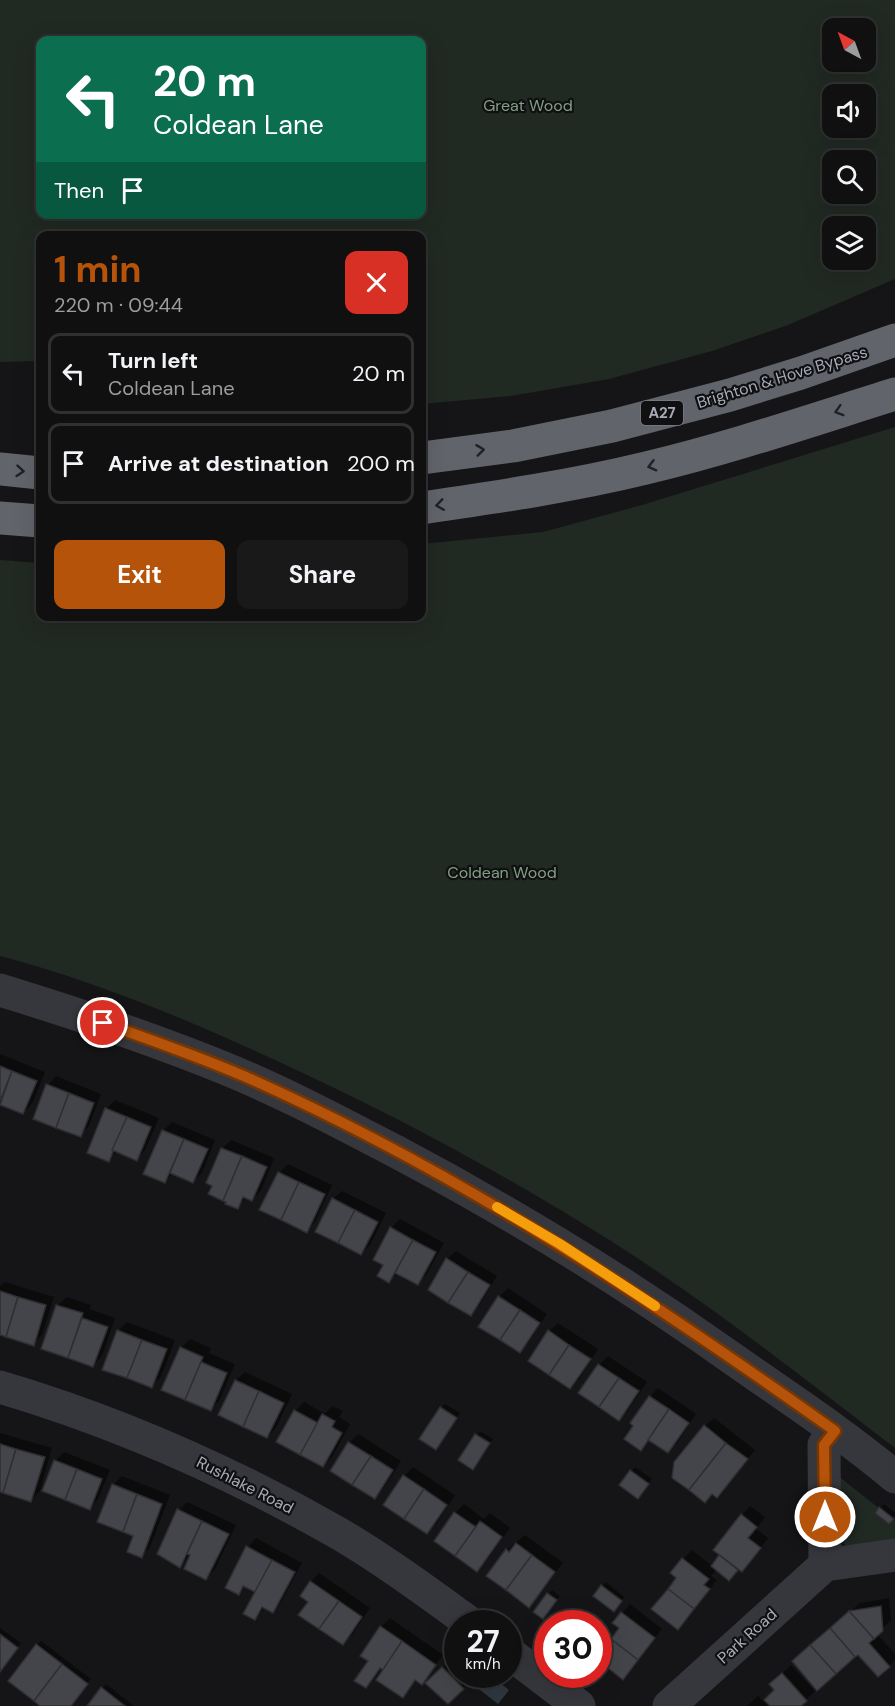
<!DOCTYPE html>
<html lang="en">
<head>
<meta charset="utf-8">
<style>
  body { margin:0; font-family:"DM Sans",sans-serif; background:#19191a; color:#f1f3f6; height:100vh; display:flex; flex-direction:column; font-size:22px; white-space:nowrap }
  * { box-sizing:border-box; margin:0 }
  p { font-size:20px; color:#9c9d9f }
  .icon { flex:none; width:33px; height:33px; fill:none; stroke:currentColor; stroke-width:2; stroke-linecap:round; stroke-linejoin:round }
  .map { position:relative; flex:1; overflow:hidden }
  .sheet { position:absolute; left:36px; top:231px; width:390px; height:390px; display:flex; flex-direction:column; background:#101011; border-radius:12px; box-shadow:0 6px 24px #0002,0 0 0 2px #303031 }
  .sheet>* { flex:none }
  .top-card { position:absolute; left:36px; top:36px; width:390px; height:183px; border-radius:12px; box-shadow:0 6px 24px #0002,0 0 0 2px #303031; background:#0b6e4f; color:#fff; overflow:hidden }
  .needle { width:39px; rotate:319deg }
  .controls { position:absolute; left:822px; top:18px; display:grid; gap:12px }
  .controls a { display:grid; place-items:center; width:54px; height:54px; border-radius:12px; background:#101011; box-shadow:0 6px 24px #0002,0 0 0 2px #303031; font-size:30px }
  .speed { position:absolute; left:444px; top:1610px; display:flex; gap:12px; font-size:30px; font-weight:700; text-align:center }
  .speed>* { display:grid; place-content:center; width:78px; height:78px; border-radius:50%; background:#101011; box-shadow:0 6px 24px #0002,0 0 0 2px #303031; line-height:1 }
  .speed small { font-size:15px; font-weight:400 }
  .speed .limit { border:9px solid #d22; background:#fff; color:#111 }
  .pin { position:absolute; display:grid; place-items:center; width:51px; height:51px; color:#fff; margin:-26px; border:3px solid #fff; border-radius:50%; box-shadow:0 2px 6px #0007 }
  .me { position:absolute; width:66px; margin:-33px; rotate:0deg; stroke-linejoin:round; filter:drop-shadow(0 0 4px #0008) }
  .turn { display:flex; align-items:center; gap:21px; height:126px; padding:0 18px; font-size:27px }
  .turn .icon { width:78px; height:78px; stroke-width:2.5 }
  .turn b { display:block; font-size:42px; line-height:51px }
  .then { display:flex; align-items:center; height:57px; padding:0 18px; background:#0003; gap:12px; font-size:22px }
  .round { display:grid; place-items:center; flex:none; width:63px; height:63px; border-radius:12px; background:#19191a }
  .summary { display:flex; align-items:center; justify-content:space-between; height:102px; padding:0 18px }
  h1 { font-size:36px; font-weight:700; line-height:45px; color:#b45309 }
  .primary-button { display:flex; gap:12px; margin-top:auto; padding:12px 18px }
  .primary-button a { flex:1; height:69px; border-radius:12px; background:#b45309; color:#fff; font-size:24px; font-weight:700; line-height:69px; text-align:center }
  .primary-button a+a { background:#19191a; color:#f1f3f6 }
  ul { padding:0; list-style:none }
  li { display:flex; align-items:center; gap:18px; height:81px; margin:0 12px 9px; padding:0 6px; border:3px solid #303031; border-radius:12px }
  li div { flex:1 }
  li b { display:block; font-size:22px }
  li em { font-style:normal }
  .map>svg:first-child { display:block }
</style>
</head>
<body>
<div class="map">
<svg width="895" height="1706" viewBox="0 0 895 1706">
  <rect width="100%" height="100%" fill="#151517"/>
  <g fill="#212923" fill-rule="evenodd">
    <path d="M0 0H895V279L788 325 712 351 609 379 511 396 422 404V236H40V361L0 362ZM832 28H866V62H832ZM40 40H422V214H40ZM832 94H866V128H832ZM866 160V194H832V160ZM866 226V260H832V226Z"/>
    <path d="M895 427V1448C802 1377 710 1304 611 1241 503 1173 391 1113 275 1060 186 1019 95 981 0 956V560L40 563V616H422V544L543 532 642 505Z"/>
    <path d="M837 1475 895 1521V1545C882 1546 865 1550 852 1548 830 1545 837 1492 837 1475Z"/>
  </g>
  <path fill="#2f373f" d="M476 1674H488L509 1690 498 1704 470 1682Z"/>
  <g fill="#0007">
    <path d="M0 1054 45 1072 32 1104 23 1113 0 1103Z"/>
    <path d="M56 1076 101 1094 89 1126 80 1135 48 1085Z"/>
    <path d="M115 1100 159 1118 145 1150 136 1159 117 1151 108 1160 106 1109Z"/>
    <path d="M172 1122 215 1140 202 1173 193 1181 173 1173 165 1182 145 1173 164 1130Z"/>
    <path d="M231 1140 274 1158 261 1191 252 1199 247 1197 237 1208 214 1185 208 1182 223 1148Z"/>
    <path d="M288 1164 332 1185 315 1222 306 1231 279 1173Z"/>
    <path d="M342 1191 386 1213 370 1245 361 1253 333 1199Z"/>
    <path d="M400 1219 444 1243 426 1275 418 1283 398 1273 389 1281 385 1264 391 1228Z"/>
    <path d="M456 1251 497 1276 479 1306 471 1314 447 1259Z"/>
    <path d="M5 1282 54 1297 42 1335 33 1344 0 1334V1286Z"/>
    <path d="M508 1288 547 1314 528 1343 520 1351 480 1326 499 1297Z"/>
    <path d="M67 1297 91 1305 89 1309 115 1318 102 1356 93 1365 43 1348 58 1305Z"/>
    <path d="M127 1322 175 1340 161 1377 152 1386 118 1331Z"/>
    <path d="M558 1323 598 1349 579 1379 570 1387 549 1331Z"/>
    <path d="M190 1339 211 1348 209 1353 235 1364 219 1401 210 1409 163 1390 181 1348Z"/>
    <path d="M608 1356 647 1382 628 1410 619 1419 580 1392 599 1365Z"/>
    <path d="M245 1372 292 1394 276 1428 267 1437 220 1415 236 1380Z"/>
    <path d="M658 1388 696 1414 677 1443 668 1451 650 1439 641 1449 650 1397Z"/>
    <path d="M304 1402 325 1414 332 1406 343 1411 339 1417 350 1424 332 1457 323 1465 295 1411Z"/>
    <path d="M445 1404 460 1413 440 1444 441 1408Z"/>
    <path d="M714 1418 755 1450 717 1496 705 1426Z"/>
    <path d="M480 1431 493 1439 473 1468 460 1460Z"/>
    <path d="M0 1433 52 1448 40 1491 31 1500 0 1491Z"/>
    <path d="M358 1434 401 1461 383 1489 375 1497 349 1443Z"/>
    <path d="M64 1452 110 1470 98 1499 90 1508 55 1461Z"/>
    <path d="M413 1467 455 1495 436 1524 427 1532 385 1505 404 1476Z"/>
    <path d="M635 1467 652 1479 642 1493 621 1484Z"/>
    <path d="M122 1476 170 1495 150 1547 142 1556 135 1535 113 1485Z"/>
    <path d="M187 1502 236 1525 215 1569 206 1578 192 1553 180 1566 179 1510Z"/>
    <path d="M464 1504 484 1519 490 1513 510 1528 486 1561 477 1570 455 1513Z"/>
    <path d="M884 1504 895 1513V1516L889 1522 880 1508Z"/>
    <path d="M750 1506 765 1517 756 1529 768 1538 750 1562 739 1568 733 1575 717 1569 711 1576 717 1580 678 1628V1577L683 1559 692 1550 712 1566 722 1555 742 1515Z"/>
    <path d="M525 1535 563 1563 529 1606 488 1575 507 1550Z"/>
    <path d="M256 1538 302 1563 281 1602 273 1611 265 1607 255 1618 257 1591 246 1585 238 1593 248 1547Z"/>
    <path d="M319 1573 370 1608 352 1635 343 1643 310 1601 311 1582Z"/>
    <path d="M606 1582 624 1597 618 1606 602 1586Z"/>
    <path d="M552 1590 560 1596 547 1613 535 1611Z"/>
    <path d="M889 1598 891 1620 877 1634 895 1654V1660L889 1666 859 1653H803L860 1603Z"/>
    <path d="M630 1604 662 1629 623 1678 622 1613Z"/>
    <path d="M390 1618 443 1655 422 1683 417 1679 403 1696 382 1668 366 1686 381 1627Z"/>
    <path d="M0 1628 21 1643 0 1671Z"/>
    <path d="M41 1641 91 1679 70 1706H43L37 1645Z"/>
    <path d="M447 1664 467 1684 448 1702 427 1683Z"/>
    <path d="M791 1665 815 1691 799 1706H747L758 1696 763 1701 776 1690 780 1675Z"/>
    <path d="M106 1684 134 1706H89Z"/>
  </g>
  <g fill="#44454a" stroke="#2f2f33" stroke-width="1.5">
    <path d="M0 1066 12 1071 0 1101Z"/>
    <path d="M12 1071 37 1081 23 1114 0 1105Z"/>
    <path d="M46 1084 69 1093 56 1128 33 1119Z"/>
    <path d="M69 1093 94 1103 81 1137 56 1128Z"/>
    <path d="M105 1108 127 1117 109 1162 87 1153Z"/>
    <path d="M127 1117 151 1127 137 1161 112 1150Z"/>
    <path d="M162 1130 184 1139 165 1183 143 1174Z"/>
    <path d="M184 1139 208 1149 193 1183 170 1173Z"/>
    <path d="M221 1148 242 1156 223 1201 208 1194 212 1186 206 1183Z"/>
    <path d="M242 1156 267 1167 252 1201 243 1197 238 1209 225 1204 226 1202 223 1201Z"/>
    <path d="M278 1172 299 1182 281 1220 259 1210Z"/>
    <path d="M299 1182 325 1194 307 1233 281 1220Z"/>
    <path d="M332 1198 355 1210 338 1243 315 1232Z"/>
    <path d="M355 1210 378 1222 361 1255 338 1243Z"/>
    <path d="M390 1227 413 1240 389 1283 377 1276 383 1265 373 1260Z"/>
    <path d="M413 1240 436 1252 418 1285 395 1273Z"/>
    <path d="M446 1258 468 1272 448 1303 428 1290Z"/>
    <path d="M468 1272 490 1285 471 1316 448 1303Z"/>
    <path d="M0 1291 18 1297 6 1337 0 1335Z"/>
    <path d="M498 1296 520 1310 500 1340 478 1327Z"/>
    <path d="M18 1297 46 1305 34 1346 6 1337Z"/>
    <path d="M56 1305 83 1313 68 1358 41 1349Z"/>
    <path d="M520 1310 540 1323 520 1353 500 1340Z"/>
    <path d="M82 1318 108 1327 93 1367 68 1358Z"/>
    <path d="M117 1330 142 1340 127 1378 102 1370Z"/>
    <path d="M548 1330 569 1345 549 1375 528 1361Z"/>
    <path d="M142 1340 167 1349 152 1388 127 1378Z"/>
    <path d="M569 1345 591 1359 570 1389 549 1375Z"/>
    <path d="M180 1347 203 1357 185 1400 161 1390Z"/>
    <path d="M201 1362 227 1373 211 1411 185 1400Z"/>
    <path d="M598 1364 619 1378 599 1407 578 1393Z"/>
    <path d="M619 1378 639 1391 619 1421 599 1407Z"/>
    <path d="M235 1380 259 1391 243 1427 218 1415Z"/>
    <path d="M259 1391 284 1403 267 1438 243 1427Z"/>
    <path d="M649 1396 669 1409 641 1451 624 1439 633 1426 630 1423Z"/>
    <path d="M440 1407 457 1418 436 1450 419 1439Z"/>
    <path d="M669 1409 689 1423 668 1453 648 1440Z"/>
    <path d="M294 1410 318 1423 300 1455 276 1442Z"/>
    <path d="M322 1414 335 1421 332 1427 342 1433 323 1467 300 1455Z"/>
    <path d="M704 1425 726 1443 689 1490 672 1478 674 1462Z"/>
    <path d="M475 1434 490 1443 473 1470 458 1460Z"/>
    <path d="M348 1442 371 1456 352 1485 330 1471Z"/>
    <path d="M726 1443 748 1459 717 1498 712 1494 705 1503 689 1490Z"/>
    <path d="M0 1444 16 1449 3 1493 0 1492Z"/>
    <path d="M16 1449 45 1457 31 1502 3 1493Z"/>
    <path d="M371 1456 393 1470 375 1499 352 1485Z"/>
    <path d="M54 1460 77 1469 65 1500 42 1491Z"/>
    <path d="M77 1469 102 1479 90 1510 65 1500Z"/>
    <path d="M630 1470 649 1484 638 1499 619 1485Z"/>
    <path d="M403 1475 424 1489 404 1519 383 1505Z"/>
    <path d="M112 1484 137 1494 123 1532 97 1522Z"/>
    <path d="M424 1489 447 1505 427 1534 404 1519Z"/>
    <path d="M137 1494 162 1504 142 1558 127 1552 133 1536 123 1532Z"/>
    <path d="M879 1507 894 1519 889 1524 875 1513Z"/>
    <path d="M177 1509 202 1521 180 1568 157 1554Z"/>
    <path d="M454 1512 476 1527 455 1556 434 1541Z"/>
    <path d="M741 1514 757 1527 748 1538 761 1548 742 1572 713 1550Z"/>
    <path d="M202 1521 229 1534 206 1580 184 1569 190 1555 187 1554Z"/>
    <path d="M480 1521 502 1537 477 1572 455 1556Z"/>
    <path d="M516 1543 532 1555 506 1590 486 1576 506 1549 509 1552Z"/>
    <path d="M246 1546 272 1560 255 1592 243 1586 239 1595 225 1588Z"/>
    <path d="M532 1555 555 1572 529 1608 506 1590Z"/>
    <path d="M719 1555 738 1570 729 1581 711 1566Z"/>
    <path d="M682 1558 709 1579 704 1585 710 1589 694 1609 668 1589 676 1578 670 1573Z"/>
    <path d="M272 1560 295 1572 273 1613 262 1607 255 1620 243 1614Z"/>
    <path d="M310 1581 339 1601 319 1629 298 1615 308 1602 300 1596Z"/>
    <path d="M601 1585 622 1601 614 1612 593 1596Z"/>
    <path d="M668 1589 694 1609 678 1630 651 1609Z"/>
    <path d="M547 1593 557 1600 543 1619 533 1612Z"/>
    <path d="M339 1601 362 1617 343 1645 319 1629Z"/>
    <path d="M881 1606 883 1631 874 1639 849 1611Z"/>
    <path d="M849 1611 874 1639 869 1643 890 1667 878 1677 858 1655 855 1657 830 1628Z"/>
    <path d="M621 1612 655 1638 638 1660 611 1639 619 1628 612 1623Z"/>
    <path d="M380 1626 402 1641 383 1670 380 1668 366 1688 354 1681 368 1661 360 1656Z"/>
    <path d="M830 1628 855 1657 836 1674 810 1645Z"/>
    <path d="M0 1634 18 1648 0 1672Z"/>
    <path d="M611 1639 638 1660 623 1680 598 1660V1655Z"/>
    <path d="M402 1641 436 1665 422 1685 415 1680 403 1698 376 1680Z"/>
    <path d="M36 1644 62 1664 34 1701 8 1681Z"/>
    <path d="M810 1645 836 1674 817 1691 792 1661Z"/>
    <path d="M62 1664 88 1684 71 1706H40L34 1701Z"/>
    <path d="M442 1667 464 1689 448 1704 425 1683Z"/>
    <path d="M782 1673 807 1701 801 1706H770L764 1700 774 1690 769 1684Z"/>
    <path d="M101 1687 125 1706H87Z"/>
  </g>
  <g fill="none" stroke-linecap="round" stroke-linejoin="round">
    <g stroke="#36373c" stroke-width="33">
      <path d="M0 990C75 1013 150 1038 224 1068 283 1092 339 1122 395 1151 512 1213 625 1282 733 1359 787 1397 844 1434 895 1477"/>
      <path d="M0 1387C118 1422 231 1472 338 1533 384 1560 427 1592 470 1623"/>
      <path d="M825 1565 824 1445 835 1431"/>
      <path d="M508 1652 579 1706"/>
      <path d="M669 1706 825 1565 895 1555"/>
    </g>
    <g stroke="#62646c" stroke-width="33">
      <path d="M422 458 513 446 612 426 730 395 801 373 895 340"/>
      <path d="M0 469 40 473"/>
      <path d="M422 508C497 497 572 486 646 468 730 448 812 420 895 394"/>
      <path d="M0 518 40 521"/>
    </g>
  </g>
  <defs><path id="oneway-chevron" d="M-2-3.5L2.5 0L-2 3.5" fill="none" stroke-width="1.6" stroke-linecap="round" stroke-linejoin="round" transform="scale(1.5)"/></defs>
  <g stroke="#202124">
    <use href="#oneway-chevron" transform="translate(839 411) rotate(163)"/>
    <use href="#oneway-chevron" transform="translate(480 450) rotate(-7)"/>
    <use href="#oneway-chevron" transform="translate(652 466) rotate(165)"/>
    <use href="#oneway-chevron" transform="translate(20 471) rotate(5)"/>
    <use href="#oneway-chevron" transform="translate(440 505) rotate(172)"/>
  </g>
  <g fill="none" stroke-linecap="round" stroke-linejoin="round">
    <g stroke="#753606" stroke-width="15">
      <path id="route" d="M103 1023C154 1041 206 1059 255 1081 462 1174 651 1300 835 1431L824 1445 825 1517"/>
    </g>
    <use href="#route" stroke="#b45309" stroke-width="10"/>
    <path stroke="#f59e0b" stroke-width="10" d="M497 1207 560 1244 655 1306"/>
  </g>
  <g text-anchor="middle" dominant-baseline="central" stroke-width="4.5" stroke-linejoin="round" paint-order="stroke">
    <rect fill="#101012" stroke="#7a7c85" stroke-width="1.5" x="641" y="401" width="42" height="24" rx="4.5"/>
    <g font-size="15" font-weight="bold" fill="#a8abb6">
      <text x="662" y="413">A27</text>
    </g>
    <g font-size="16" fill="#80a084" stroke="#101012">
      <text x="528" y="105">Great Wood</text>
      <text x="502" y="872">Coldean Wood</text>
    </g>
    <g font-size="16" fill="#a8abb6" stroke="#101012">
      <text transform="translate(782 377) rotate(-17)">Brighton &amp; Hove Bypass</text>
      <text transform="translate(245 1485) rotate(27)">Rushlake Road</text>
      <text transform="translate(747 1636) rotate(-42)">Park Road</text>
    </g>
  </g>
</svg>
<div class="controls">
<a><svg class="needle" viewBox="-14 -14 28 28"><path d="M0-13l5 13h-10z" fill="#e53935"/><path d="M0 13l5-13h-10z" fill="#9c9d9f"/></svg></a>
<a><svg class="icon" aria-label="sound" viewBox="0 0 24 24"><path d="M4 9h4l5-4v14l-5-4H4zM17 9q2 3 0 6"/></svg></a>
<a><svg class="icon" aria-label="search" viewBox="0 0 24 24"><circle cx="10" cy="10" r="6"/><path d="M15 15l6 6"/></svg></a>
<a><svg class="icon" aria-label="layers" viewBox="0 0 24 24"><path d="M12 4l9 5-9 5-9-5zM3 14l9 5 9-5"/></svg></a>
</div>
<div class="speed"><div>27<small>km/h</small></div><div class="limit">30</div></div>
<div class="pin" style="left:103px;top:1023px;background:#d93025"><svg class="icon" aria-label="arrive" viewBox="0 0 24 24"><path d="M6 21V4h12l-3 4 3 4H6"/></svg></div>
<svg class="me" style="left:825px;top:1517px" viewBox="-20 -20 40 40"><circle r="17" fill="#b45309" stroke="#fff" stroke-width="3"/><path d="M0-11L8 9 0 5-8 9z" fill="#fff"/></svg>
<div class="top-card">
<div class="turn"><svg class="icon" aria-label="left" viewBox="0 0 24 24"><path d="M17 20v-9H6M10 6l-5 5 5 5"/></svg><div><b>20 m</b>Coldean Lane</div></div>
<div class="then">Then<svg class="icon" aria-label="arrive" viewBox="0 0 24 24"><path d="M6 21V4h12l-3 4 3 4H6"/></svg></div>
</div>
<section class="sheet">
<div class="summary"><div><h1>1 min</h1><p>220 m · 09:44</p></div><a class="round" style="background:#d93025;color:#fff"><svg class="icon" aria-label="close" viewBox="0 0 24 24"><path d="M6 6l12 12M18 6L6 18"/></svg></a></div>
<ul>
<li><svg class="icon" aria-label="left" viewBox="0 0 24 24"><path d="M17 20v-9H6M10 6l-5 5 5 5"/></svg><div><b>Turn left</b><p>Coldean Lane</p></div><em>20 m</em></li>
<li><svg class="icon" aria-label="arrive" viewBox="0 0 24 24"><path d="M6 21V4h12l-3 4 3 4H6"/></svg><div><b>Arrive at destination</b></div><em>200 m</em></li>
</ul>
<div class="primary-button"><a>Exit</a><a>Share</a></div>
</section>
</div>
</body>
</html>
